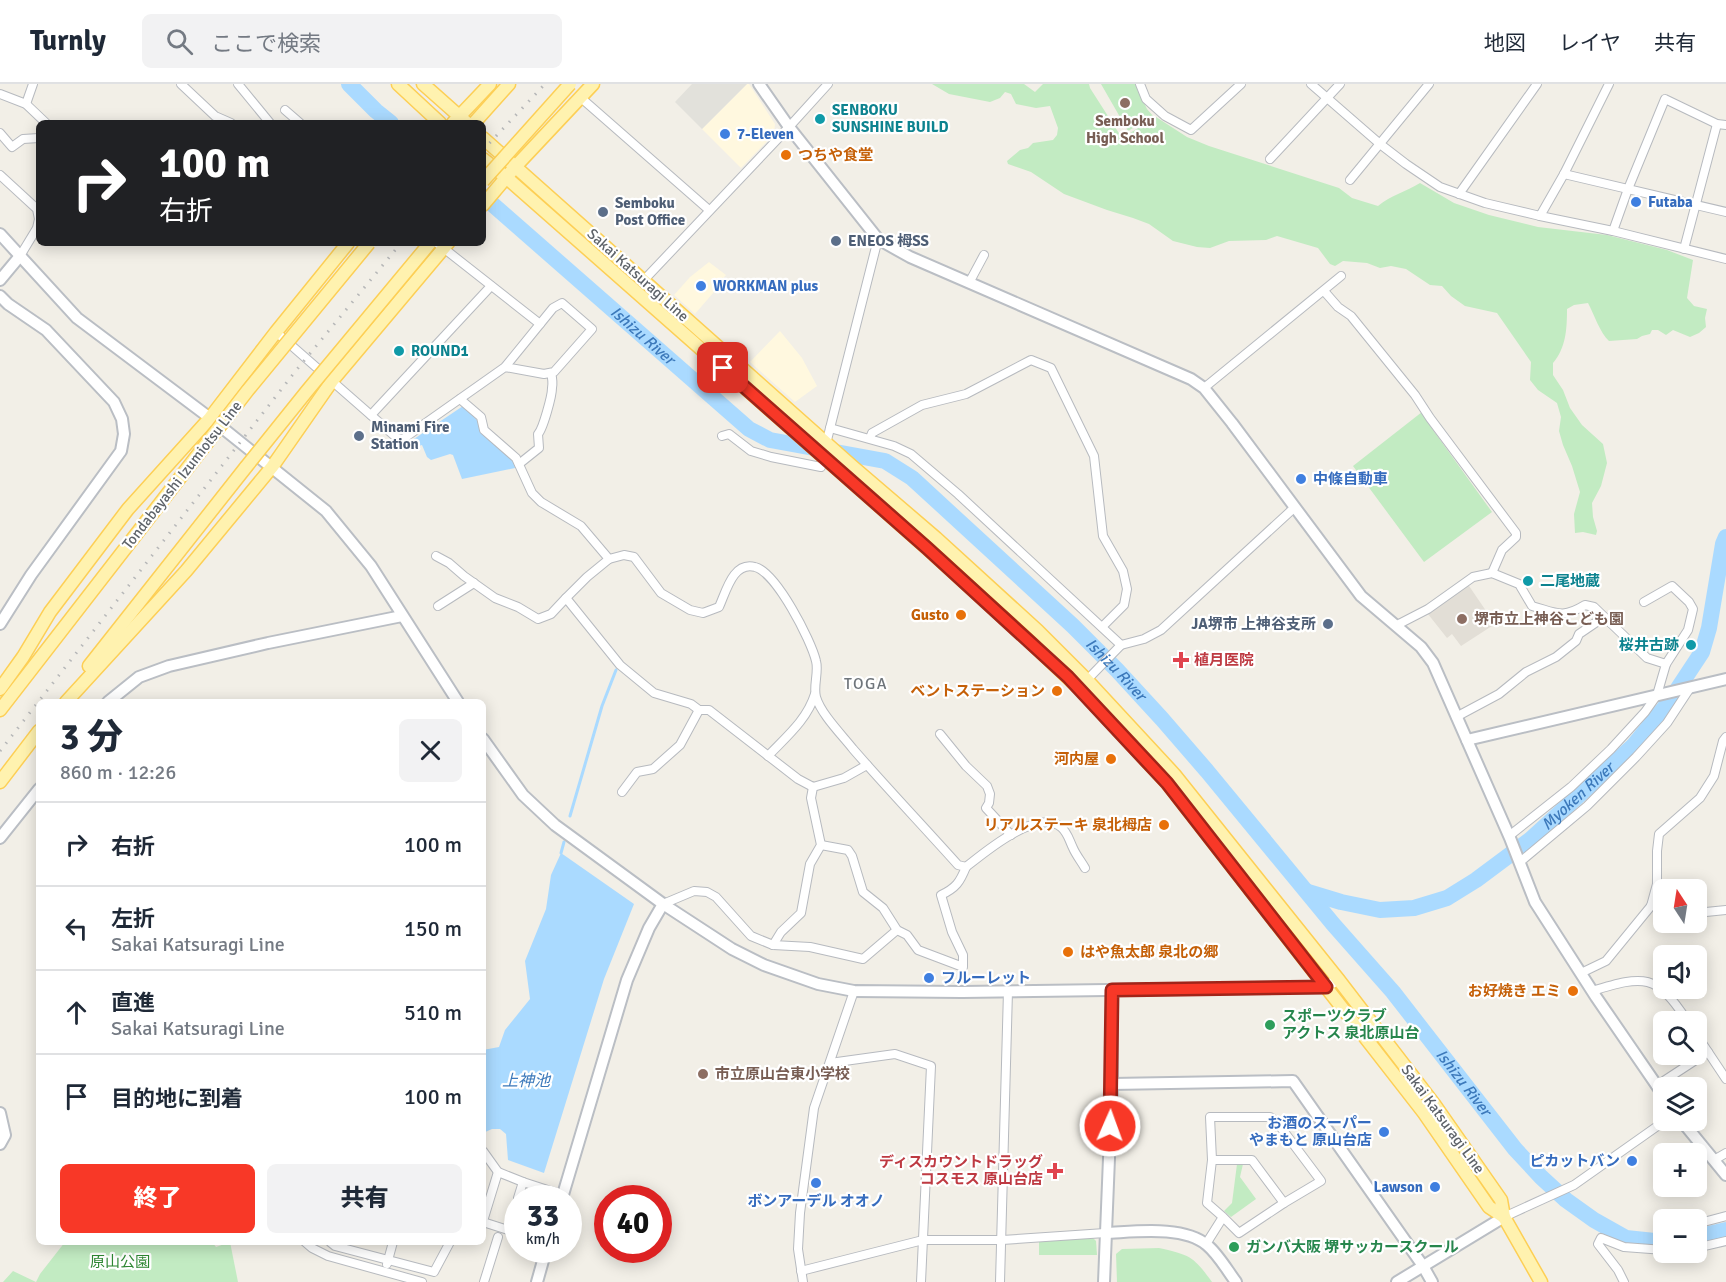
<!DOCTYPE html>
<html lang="ja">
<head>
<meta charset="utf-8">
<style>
  body { margin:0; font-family:Signika,"Noto Sans JP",sans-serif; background:#f2f2f3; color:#1f2937; height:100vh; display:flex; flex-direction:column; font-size:22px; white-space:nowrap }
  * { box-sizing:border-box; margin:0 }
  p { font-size:20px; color:#747a83 }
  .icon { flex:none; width:33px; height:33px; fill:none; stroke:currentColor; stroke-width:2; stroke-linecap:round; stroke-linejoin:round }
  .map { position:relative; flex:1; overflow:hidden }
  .panel { position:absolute; left:36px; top:615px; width:450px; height:546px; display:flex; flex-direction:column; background:#fff; border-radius:9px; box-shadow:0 3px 15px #0003 }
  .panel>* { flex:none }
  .top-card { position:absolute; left:36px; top:36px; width:450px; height:126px; border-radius:9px; box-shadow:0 3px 15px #0003; background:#202124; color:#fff; overflow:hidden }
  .needle { width:39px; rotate:348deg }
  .buttons { position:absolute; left:1653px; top:795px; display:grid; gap:12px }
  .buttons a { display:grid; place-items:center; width:54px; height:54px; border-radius:9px; background:#fff; box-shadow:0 3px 15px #0003; font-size:30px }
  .speed { position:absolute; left:504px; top:1101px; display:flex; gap:12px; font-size:30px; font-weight:700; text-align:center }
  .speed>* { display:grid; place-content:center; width:78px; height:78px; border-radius:50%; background:#fff; box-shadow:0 3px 15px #0003; line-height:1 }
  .speed small { font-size:15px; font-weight:400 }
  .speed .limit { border:9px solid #d22; background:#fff; color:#111 }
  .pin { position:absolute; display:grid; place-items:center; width:51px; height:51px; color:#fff; margin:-26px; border-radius:12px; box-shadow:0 3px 9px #0006 }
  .me { position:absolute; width:66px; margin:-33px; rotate:2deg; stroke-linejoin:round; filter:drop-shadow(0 0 4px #0008) }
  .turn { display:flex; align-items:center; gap:21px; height:126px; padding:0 24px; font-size:27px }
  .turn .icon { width:78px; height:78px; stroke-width:2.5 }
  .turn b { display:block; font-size:42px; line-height:51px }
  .round { display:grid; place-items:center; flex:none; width:63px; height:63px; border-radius:9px; background:#f2f2f3 }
  .overview { display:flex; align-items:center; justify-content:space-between; height:102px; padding:0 24px }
  h1 { font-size:36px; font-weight:800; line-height:45px }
  .primary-button { display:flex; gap:12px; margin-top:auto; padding:12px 24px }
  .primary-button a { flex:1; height:69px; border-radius:9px; background:#f83827; color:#fff; font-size:24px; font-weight:800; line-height:69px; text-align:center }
  .primary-button a+a { background:#f2f2f3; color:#1f2937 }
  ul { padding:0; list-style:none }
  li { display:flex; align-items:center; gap:18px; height:84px; padding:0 24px; border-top:2px solid #e0e1e3 }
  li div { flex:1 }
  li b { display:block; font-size:22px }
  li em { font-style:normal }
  header { display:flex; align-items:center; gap:36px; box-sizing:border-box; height:84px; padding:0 30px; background:#fff; border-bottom:2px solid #e0e1e3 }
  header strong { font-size:28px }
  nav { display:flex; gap:33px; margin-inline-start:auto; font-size:21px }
  .search { width:420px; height:54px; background:#f2f2f3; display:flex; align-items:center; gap:15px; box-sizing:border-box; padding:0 21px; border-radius:9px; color:#747a83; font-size:22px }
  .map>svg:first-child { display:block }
</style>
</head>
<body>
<header>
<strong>Turnly</strong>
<div class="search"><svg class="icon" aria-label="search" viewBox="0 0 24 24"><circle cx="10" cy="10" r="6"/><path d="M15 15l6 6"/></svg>ここで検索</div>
<nav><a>地図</a><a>レイヤ</a><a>共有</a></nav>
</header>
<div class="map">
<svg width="1726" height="1198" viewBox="0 0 1726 1198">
  <rect width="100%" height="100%" fill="#f2efe7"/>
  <g fill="#fff8df">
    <path d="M747 0H749L775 40 774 50 741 84 702 45Z"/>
    <path d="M709 178 726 191 719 199 720 201 695 230 674 211 690 193Z"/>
    <path d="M780 247 802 274 817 302 795 318 750 278Z"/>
  </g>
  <path fill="#e2e1db" d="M692 0H747L702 45 675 18Z"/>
  <path fill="#e2ded6" d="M1467 499 1495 540 1461 562 1452 550 1447 554 1428 530Z"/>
  <g fill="#c2ebc2">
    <path d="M932 0H1024L1035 8 1043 0H1089L1090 4 1122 54 1156 33 1187 53 1209 62 1339 104 1352 114 1378 122C1391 111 1406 108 1420 99L1454 119 1489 131 1538 143 1607 151 1667 166 1693 176 1687 214 1694 222 1707 225 1705 234 1706 243 1699 249 1690 253 1673 246 1666 251 1658 246H1652L1650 250 1642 252 1637 255 1609 257C1600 249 1594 230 1588 219L1574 221 1567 225C1567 245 1566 264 1553 279V291L1563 306 1570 324 1582 341 1603 360 1607 379 1601 402 1592 419 1593 433 1597 447 1596 451 1583 448 1575 449 1574 430 1580 408 1572 382 1563 361 1559 347 1561 333 1557 319 1538 306 1530 296 1531 278 1497 229 1465 222 1451 212 1442 202 1430 201 1406 185 1391 182 1380 184 1367 179 1343 177 1335 182 1330 180 1318 164 1277 152 1266 156 1229 157 1210 164 1197 163 1173 157 1149 140 1133 134 1107 126 1064 110 1031 88 1008 80 1007 77 1020 66 1028 64 1033 59 1053 56 1057 51 1058 44 1050 22 1036 24 1016 20 1011 10 1005 8 1000 14 990 18 949 10Z"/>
    <path d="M1101 0H1135L1147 25 1153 32 1128 47Z"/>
    <path d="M1422 328 1433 346 1492 428 1424 478 1353 382Z"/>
    <path d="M1237 1080H1243L1240 1093 1256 1115 1231 1133 1224 1127 1232 1119Z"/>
    <path d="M1093 1154 1096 1157 1097 1171H1039V1157Z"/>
    <path d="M65 1158H212L216 1163 230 1158 238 1198H3L13 1187 36 1198 40 1190Z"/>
    <path d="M1159 1164C1190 1171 1193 1172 1212 1198H1117L1116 1170 1122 1165Z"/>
  </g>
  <g fill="#aadaff">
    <path d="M463 322 478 337 481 347 514 378 515 384 462 395 453 371 450 370 431 376 427 373 422 361 409 365 405 361Z"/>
    <path d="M561 769 634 820 604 895 544 1089 508 1076 506 1050 500 1045H492L483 1049V966L499 963 505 946 530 915 525 877 546 825 551 791Z"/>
  </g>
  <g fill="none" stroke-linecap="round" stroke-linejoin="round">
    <g stroke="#aadaff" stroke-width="3">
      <path d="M570 732 602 622 616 586"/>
      <path d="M561 769 564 758"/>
    </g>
    <g stroke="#aadaff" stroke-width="16">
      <path d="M349 0 376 27 391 39"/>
      <path id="s1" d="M483 112 749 345 770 356 885 377 912 394 1073 542 1117 586 1162 635 1207 687 1333 840 1393 908 1515 1065 1541 1093 1566 1116 1594 1136 1626 1154 1664 1158"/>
      <path id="s2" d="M1308 808 1341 818 1380 826 1414 824 1447 814 1476 796 1531 755 1633 662 1669 618 1702 568 1709 544 1723 460 1726 453"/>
      <path d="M1696 1153 1726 1146"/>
    </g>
    <g stroke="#b7babf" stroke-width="10">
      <g id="street">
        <path d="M181 0 215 32 231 39"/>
        <path d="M238 0 270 39"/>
        <path d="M1140 0 1146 15 1165 32 1191 46 1241 0"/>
        <path d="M1311 0 1380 60 1406 80 1440 103 1485 119 1540 132 1564 90 1609 0"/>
        <path d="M0 10 26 20 46 39"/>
        <path d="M580 13 709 126"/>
        <path d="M26 20 33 0"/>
        <path d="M285 26 300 39"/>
        <path d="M0 49 12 63 23 55 39 54"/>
        <path d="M1270 75 1340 0"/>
        <path d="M1564 90 1726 128"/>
        <path d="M0 91 37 125 39 135 37 144 20 172"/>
        <path d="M1350 96 1429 0"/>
        <path d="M1459 110 1537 0"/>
        <path d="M1540 132 1613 147 1726 175"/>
        <path d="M1613 147 1628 105 1665 15 1717 40 1726 41"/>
        <path d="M437 159 540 240"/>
        <path d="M1684 165 1717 40"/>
        <path d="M644 196 789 43 828 0"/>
        <path d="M969 199 984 171"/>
        <path d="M1324 207 1338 223 1351 232 1415 311 1430 334 1516 449V453L1502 466 1492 489"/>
        <path d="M276 248 397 354 403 355 505 283 553 224 562 219 592 245 554 288 544 290 505 283"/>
        <path d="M1204 304 1341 192"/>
        <path d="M460 315 481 333 484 346 516 374 532 409 541 418 581 442 609 475"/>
        <path d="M371 331 491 202"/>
        <path d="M830 344 894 362 911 370 958 410 1121 561"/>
        <path d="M722 352 729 350 751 367 771 373 821 383"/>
        <path d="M870 354 872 349 922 321 966 310 1031 276 1051 284 1094 372 1103 452 1123 487 1127 505 1124 521 1102 543"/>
        <path d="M826 360 878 155"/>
        <path d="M519 380 539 364 538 350C543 345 552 312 552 304 553 299 552 293 551 289"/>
        <path d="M436 472 449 479 464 492 495 514 518 523 538 535 551 530 566 514 620 581 654 609 691 620 699 626H709L798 695 813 703 844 694 867 681"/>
        <path d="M566 514 587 493 609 475 624 471 634 473 661 509 690 526 703 529 719 523C726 508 733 477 755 483 776 488 811 556 816 577 819 588 813 602 816 613 821 630 842 651 853 665 887 704 923 742 958 781L966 783C960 798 956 804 941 811L952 848 963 871V883L918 866 907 851 897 846 883 824 863 808 852 772 848 766 821 761"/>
        <path d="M1644 518 1672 502 1689 518 1693 525 1688 546 1666 580"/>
        <path d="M438 522 474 499"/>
        <path d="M1397 541 1428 525 1473 493 1492 489 1519 500 1532 522C1557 529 1562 535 1585 521L1594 523 1647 574 1666 580 1657 611 1645 628 1611 665 1571 703 1509 752"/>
        <path d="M1084 599 1121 561 1144 555 1161 546 1295 423"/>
        <path d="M1456 633 1499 610 1526 588 1556 573 1576 557 1579 550 1604 533"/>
        <path d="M940 650 966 682 987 702 990 710 989 719 986 724 1011 751"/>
        <path d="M768 672C786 653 807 636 815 610"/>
        <path d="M622 708 637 688 653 685 680 661 699 626"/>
        <path d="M1520 778 1587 722 1636 673 1667 639 1690 604"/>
        <path d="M966 783C985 768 1037 724 1061 743 1068 749 1069 756 1073 764 1076 771 1081 777 1085 784"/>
        <path d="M663 820 694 807 707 808 716 813 751 852 773 861 810 863 863 875 897 846"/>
        <path d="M1651 822 1664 819"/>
        <path d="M1696 824 1706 828 1726 826"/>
        <path d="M773 861 781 848 801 829 810 780 821 761 811 714 813 703"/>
        <path d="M1581 889 1606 877 1651 822 1657 800V767L1659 750 1700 714 1714 692 1723 657 1726 653"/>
        <path d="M1592 907C1645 891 1656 889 1688 938"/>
        <path d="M1696 950 1726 995"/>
        <path d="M830 979 895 970 931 982 921 1198"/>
        <path d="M1656 1002 1708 968"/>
        <path d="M483 1067 498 1088"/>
        <path d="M1212 1076H1252L1284 1119"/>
        <path d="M1714 1076 1726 1069"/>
        <path d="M523 1098 563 1111"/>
        <path d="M1504 1133 1574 1101 1666 1036"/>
        <path d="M483 1137 498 1088 523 1098 518 1114"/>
        <path d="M483 1138 508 1146 518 1116"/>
        <path d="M1696 1140 1726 1132"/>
        <path d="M1696 1154 1698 1164"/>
        <path d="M305 1158 312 1164 328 1172 422 1198"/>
        <path d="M330 1158 335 1162 434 1188 450 1158"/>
        <path d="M1206 1160 1223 1133 1239 1149 1284 1119 1321 1097 1276 1037 1270 1033H1210L1212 1076 1207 1119 1223 1133"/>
        <path d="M1696 1164 1726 1157"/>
        <path d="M387 1180 393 1158"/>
        <path d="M801 1187 923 1156H1002L1105 1149"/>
        <path d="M484 1198 498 1153"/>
        <path d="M803 1198 798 1165 800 1129 814 1024 854 907"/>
        <path d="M1000 1198 1008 907"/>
        <path d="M1624 1198 1618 1186 1598 1160 1601 1154 1624 1163 1664 1166"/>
      </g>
    </g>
    <g stroke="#babec4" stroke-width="14">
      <g id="secondary">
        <path d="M759 0 789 43 878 155 910 173 1191 295 1204 304 1232 339 1361 512 1421 563 1433 579 1510 754 1535 818 1596 913 1664 1012"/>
        <path d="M0 150 77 234 210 334 326 427 371 482 458 618"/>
        <path d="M0 196 20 172"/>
        <path d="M0 212 8 220 46 246 114 318 122 335 124 350 121 367 31 491 0 540"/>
        <path d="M108 618 139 593 169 582 268 559 402 532"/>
        <path d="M483 655 523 711 555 741 663 820 732 865 764 881 818 900 854 907 962 908 1326 903 1338 895"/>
        <path d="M1467 656 1726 595"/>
        <path d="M0 754 39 705"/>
        <path d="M1112 1000 1293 997 1423 1182 1432 1198"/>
        <path d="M0 1029 5 1051 0 1060"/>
        <path d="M1681 1036 1726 1091"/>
        <path d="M562 1114 627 896 649 844 663 820"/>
        <path d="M1105 1149C1134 1148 1183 1141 1207 1161 1218 1170 1227 1186 1236 1198"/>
        <path d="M537 1198 546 1166"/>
        <path d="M1104 1198 1112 1000V906"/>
        <path d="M1397 1198 1504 1133"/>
      </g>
    </g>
    <g stroke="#fdcf55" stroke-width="15">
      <g id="primary">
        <path d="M398 0 440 39"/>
        <path d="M423 0 467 39"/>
        <path d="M453 39 490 0"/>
        <path d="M474 39 509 0"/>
        <path d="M483 54 852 382 936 454 1038 547 1087 596 1174 690 1338 895 1434 1020 1501 1116 1504 1133 1541 1198"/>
        <path d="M483 75 507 94 927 464 1027 555 1079 604 1167 699 1424 1029 1489 1123 1504 1133"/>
        <path d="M483 121 515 83 593 0"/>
        <path d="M89 582 246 383"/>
        <path d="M0 605 23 573 50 528 128 425 210 334 276 248 348 159"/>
        <path d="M66 618 186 487 272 383 332 297 448 159"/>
        <path d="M0 626 210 355"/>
        <path d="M0 698 39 647"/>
      </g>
    </g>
    <use href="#street" stroke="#fff" stroke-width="8"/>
    <use href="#secondary" stroke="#fff" stroke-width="10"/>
    <use href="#primary" stroke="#fff2af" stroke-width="12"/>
    <g stroke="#b6b7b8" stroke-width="3" stroke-dasharray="1.5 8" stroke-linecap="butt">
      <path d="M483 66 545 0"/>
      <path d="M0 667 294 289 401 159"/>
    </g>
    <g stroke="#fdcf55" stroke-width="15" stroke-linecap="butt">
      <g id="primary-bridge">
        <path d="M483 97 570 0"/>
        <path d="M210 355 248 306 369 159"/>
        <path d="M246 383 307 307 430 159"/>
      </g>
    </g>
    <use href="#primary-bridge" stroke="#fff2af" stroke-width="12"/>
  </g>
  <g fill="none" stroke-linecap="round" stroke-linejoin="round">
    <g stroke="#a12419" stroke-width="15">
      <path id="route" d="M723 284 927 464 1068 593 1167 699 1326 903 1112 906 1110 1042"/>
    </g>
    <use href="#route" stroke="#f83827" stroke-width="10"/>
  </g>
  <g fill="#8d6e63" stroke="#fff" stroke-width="2">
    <circle cx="1125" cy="19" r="6"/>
    <circle cx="1462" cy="535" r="6"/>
    <circle cx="703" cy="990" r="6"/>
  </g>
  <g fill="#0f9aa8" stroke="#fff" stroke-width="2">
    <circle cx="820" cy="35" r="6"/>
    <circle cx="399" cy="267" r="6"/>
    <circle cx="1528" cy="497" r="6"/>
    <circle cx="1691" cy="561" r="6"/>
  </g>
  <g fill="#3f7fe0" stroke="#fff" stroke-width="2">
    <circle cx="725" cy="50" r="6"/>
    <circle cx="1636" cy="118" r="6"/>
    <circle cx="701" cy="202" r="6"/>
    <circle cx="1301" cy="395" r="6"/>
    <circle cx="929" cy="894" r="6"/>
    <circle cx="1384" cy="1048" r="6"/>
    <circle cx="1632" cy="1077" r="6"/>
    <circle cx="816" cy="1099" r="6"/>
    <circle cx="1435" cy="1103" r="6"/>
  </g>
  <g fill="#e8710a" stroke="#fff" stroke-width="2">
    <circle cx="786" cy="71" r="6"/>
    <circle cx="961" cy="531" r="6"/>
    <circle cx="1057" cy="607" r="6"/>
    <circle cx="1111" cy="675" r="6"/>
    <circle cx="1164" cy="741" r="6"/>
    <circle cx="1068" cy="868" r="6"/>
    <circle cx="1573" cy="907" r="6"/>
  </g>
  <g fill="#5c6f8a" stroke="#fff" stroke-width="2">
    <circle cx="603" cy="128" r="6"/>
    <circle cx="836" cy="157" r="6"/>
    <circle cx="359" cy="352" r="6"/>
    <circle cx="1328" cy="540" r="6"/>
  </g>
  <g fill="#e0444e" stroke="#fff" stroke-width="2">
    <path d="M1178 567h6v6h6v6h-6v6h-6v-6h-6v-6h6z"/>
    <path d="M1052 1078h6v6h6v6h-6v6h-6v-6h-6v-6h6z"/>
  </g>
  <g fill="#2e9e5b" stroke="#fff" stroke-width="2">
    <circle cx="1270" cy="941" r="6"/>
    <circle cx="1234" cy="1163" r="6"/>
  </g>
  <g text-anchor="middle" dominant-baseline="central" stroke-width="4.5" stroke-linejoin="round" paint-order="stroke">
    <g font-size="15" font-weight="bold" fill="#0d838f" stroke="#fff" text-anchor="start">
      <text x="832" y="26">SENBOKU<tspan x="832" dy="17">SUNSHINE BUILD</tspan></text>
      <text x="411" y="267">ROUND1</text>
      <text x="1540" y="497">二尾地蔵</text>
      <text x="1679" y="561" text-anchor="end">桜井古跡</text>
    </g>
    <g font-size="15" font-weight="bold" fill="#785e54" stroke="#fff" text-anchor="start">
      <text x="1125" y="37" text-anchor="middle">Semboku<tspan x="1125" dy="17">High School</tspan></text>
      <text x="1474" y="535">堺市立上神谷こども園</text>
      <text x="715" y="990">市立原山台東小学校</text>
    </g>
    <g font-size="15" font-weight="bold" fill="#366cbe" stroke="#fff" text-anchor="start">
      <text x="737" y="50">7-Eleven</text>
      <text x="1648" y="118">Futaba</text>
      <text x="713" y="202">WORKMAN plus</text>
      <text x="1313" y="395">中條自動車</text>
      <text x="941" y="894">フルーレット</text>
      <text x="1372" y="1039" text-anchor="end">お酒のスーパー<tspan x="1372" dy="17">やまもと 原山台店</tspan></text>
      <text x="1620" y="1077" text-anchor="end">ピカットバン</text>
      <text x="1423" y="1103" text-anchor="end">Lawson</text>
      <text x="816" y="1117" text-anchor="middle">ボンアーデル オオノ</text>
    </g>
    <g font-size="15" font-weight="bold" fill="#c56008" stroke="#fff" text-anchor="end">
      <text x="798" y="71" text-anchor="start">つちや食堂</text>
      <text x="949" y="531">Gusto</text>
      <text x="1045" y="607">ベントステーション</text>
      <text x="1099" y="675">河内屋</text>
      <text x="1152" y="741">リアルステーキ 泉北栂店</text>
      <text x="1080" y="868" text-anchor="start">はや魚太郎 泉北の郷</text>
      <text x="1561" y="907">お好焼き エミ</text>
    </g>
    <g font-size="15" font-weight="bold" fill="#4e5e75" stroke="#fff" text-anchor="start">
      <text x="615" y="119">Semboku<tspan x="615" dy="17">Post Office</tspan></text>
      <text x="848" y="157">ENEOS 栂SS</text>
      <text x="371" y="343">Minami Fire<tspan x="371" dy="17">Station</tspan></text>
      <text x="1316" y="540" text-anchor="end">JA堺市 上神谷支所</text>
    </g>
    <g font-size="15" fill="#5e6369" stroke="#fff">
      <text transform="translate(638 191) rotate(42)">Sakai Katsuragi Line</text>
      <text transform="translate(182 391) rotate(-52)">Tondabayashi Izumiotsu Line</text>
      <text transform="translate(1443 1035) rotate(54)">Sakai Katsuragi Line</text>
    </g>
    <g font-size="15" font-weight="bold" fill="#be3a42" stroke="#fff" text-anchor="start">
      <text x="1194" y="576">植月医院</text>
      <text x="1043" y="1078" text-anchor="end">ディスカウントドラッグ<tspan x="1043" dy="17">コスモス 原山台店</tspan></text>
    </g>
    <g font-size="15" font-weight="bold" fill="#27864d" stroke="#fff" text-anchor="start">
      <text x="1282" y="932">スポーツクラブ<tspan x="1282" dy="17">アクトス 泉北原山台</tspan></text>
      <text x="1246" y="1163">ガンバ大阪 堺サッカースクール</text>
    </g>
    <g font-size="15" fill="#2e8733" stroke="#fff">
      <text x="120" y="1178">原山公園</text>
    </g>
    <g font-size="16" font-style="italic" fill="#3c79bb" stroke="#fff">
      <text stroke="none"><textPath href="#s1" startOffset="212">Ishizu River</textPath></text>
      <text stroke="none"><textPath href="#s1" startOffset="806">Ishizu River</textPath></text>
      <text stroke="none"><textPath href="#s2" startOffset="309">Myoken River</textPath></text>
      <text x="526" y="997">上神池</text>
      <text stroke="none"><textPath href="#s1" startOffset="1346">Ishizu River</textPath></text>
    </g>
    <g font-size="16" letter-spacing="1.5" fill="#6f757b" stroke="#fff">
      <text x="866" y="600">TOGA</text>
    </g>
  </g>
</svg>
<div class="buttons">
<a><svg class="needle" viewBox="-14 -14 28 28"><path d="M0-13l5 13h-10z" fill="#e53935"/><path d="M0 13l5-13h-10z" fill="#747a83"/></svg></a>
<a><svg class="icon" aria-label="sound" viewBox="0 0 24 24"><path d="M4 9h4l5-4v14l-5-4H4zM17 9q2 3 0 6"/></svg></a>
<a><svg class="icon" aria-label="search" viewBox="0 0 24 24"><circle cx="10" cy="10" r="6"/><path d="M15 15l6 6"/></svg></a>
<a><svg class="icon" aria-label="layers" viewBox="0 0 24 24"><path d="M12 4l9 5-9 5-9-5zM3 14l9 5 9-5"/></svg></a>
<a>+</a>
<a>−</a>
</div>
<div class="speed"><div>33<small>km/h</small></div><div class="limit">40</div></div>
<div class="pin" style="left:723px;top:284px;background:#d93025"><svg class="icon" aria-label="arrive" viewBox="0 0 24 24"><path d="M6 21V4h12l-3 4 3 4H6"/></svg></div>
<svg class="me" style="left:1110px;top:1042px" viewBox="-20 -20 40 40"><circle r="17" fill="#f83827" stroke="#fff" stroke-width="3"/><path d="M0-11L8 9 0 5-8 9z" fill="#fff"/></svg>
<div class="top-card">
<div class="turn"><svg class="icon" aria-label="right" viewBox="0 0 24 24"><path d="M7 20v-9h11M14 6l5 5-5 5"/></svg><div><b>100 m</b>右折</div></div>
</div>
<section class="panel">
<div class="overview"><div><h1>3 分</h1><p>860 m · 12:26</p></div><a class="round"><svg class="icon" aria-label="close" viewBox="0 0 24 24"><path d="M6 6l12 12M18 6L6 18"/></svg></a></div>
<ul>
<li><svg class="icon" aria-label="right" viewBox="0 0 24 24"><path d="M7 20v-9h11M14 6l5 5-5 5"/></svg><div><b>右折</b></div><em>100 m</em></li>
<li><svg class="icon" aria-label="left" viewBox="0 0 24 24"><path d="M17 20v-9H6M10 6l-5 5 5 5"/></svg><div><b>左折</b><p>Sakai Katsuragi Line</p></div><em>150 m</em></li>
<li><svg class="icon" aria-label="ahead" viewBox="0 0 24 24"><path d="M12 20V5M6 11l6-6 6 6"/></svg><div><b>直進</b><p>Sakai Katsuragi Line</p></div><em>510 m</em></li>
<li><svg class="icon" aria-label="arrive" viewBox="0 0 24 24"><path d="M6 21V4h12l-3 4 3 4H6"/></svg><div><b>目的地に到着</b></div><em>100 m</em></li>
</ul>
<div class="primary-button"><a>終了</a><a>共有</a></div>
</section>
</div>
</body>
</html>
